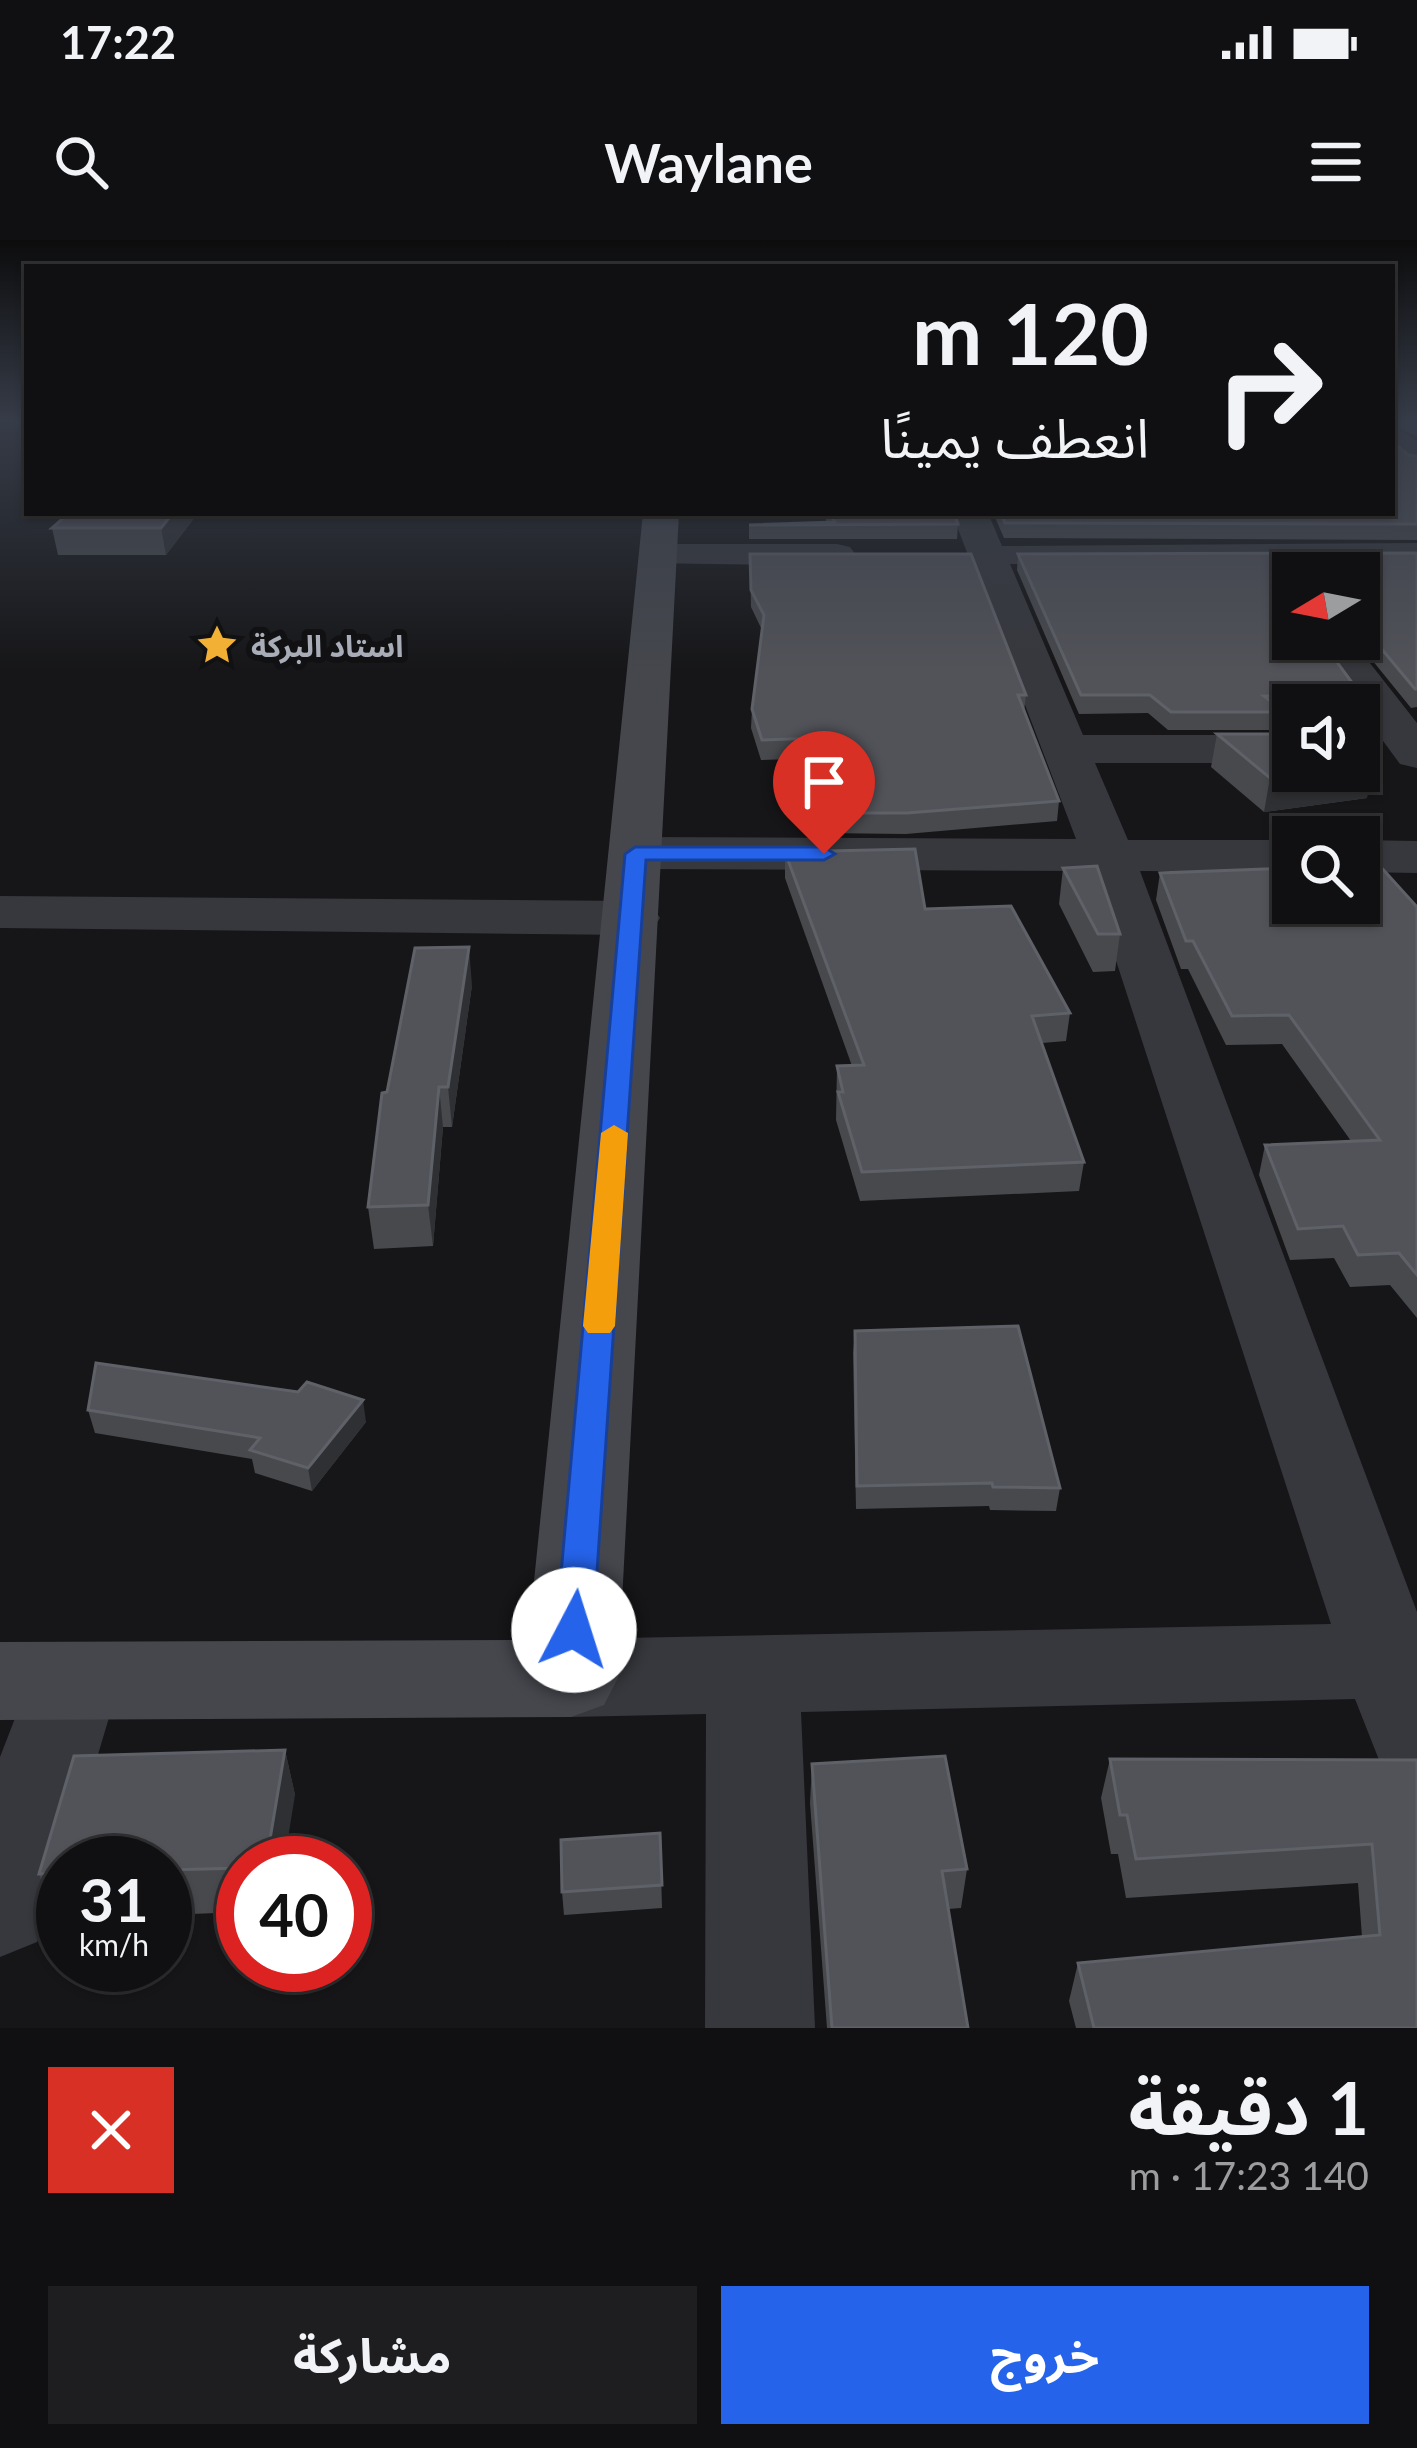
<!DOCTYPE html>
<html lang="ar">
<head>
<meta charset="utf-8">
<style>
  body { margin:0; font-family:Lato,"Noto Sans Arabic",sans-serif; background:#1e1e20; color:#f1f3f6; direction:rtl; height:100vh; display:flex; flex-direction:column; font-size:45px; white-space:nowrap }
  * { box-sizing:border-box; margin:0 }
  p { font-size:39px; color:#9c9d9f }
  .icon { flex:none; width:66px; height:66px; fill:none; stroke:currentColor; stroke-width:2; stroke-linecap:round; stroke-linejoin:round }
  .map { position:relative; height:1788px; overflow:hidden; direction:ltr }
  .drawer { display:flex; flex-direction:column; background:#101012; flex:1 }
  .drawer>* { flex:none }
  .guide { position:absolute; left:24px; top:24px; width:1371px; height:252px; border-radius:0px; box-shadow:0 3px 9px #0004,0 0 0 3px #303032; direction:rtl; background:#101012; color:#f1f3f6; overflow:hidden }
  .needle { width:78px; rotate:260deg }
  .tools { position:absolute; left:1272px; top:312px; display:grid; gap:24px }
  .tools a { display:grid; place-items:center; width:108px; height:108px; border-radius:0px; background:#101012; box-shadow:0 3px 9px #0004,0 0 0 3px #303032; font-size:60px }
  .speed { position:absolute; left:36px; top:1596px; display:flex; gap:24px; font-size:60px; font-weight:700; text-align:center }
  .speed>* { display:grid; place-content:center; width:156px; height:156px; border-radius:50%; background:#101012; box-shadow:0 3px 9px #0004,0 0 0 3px #303032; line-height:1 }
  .speed small { font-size:30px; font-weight:400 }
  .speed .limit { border:18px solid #d22; background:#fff; color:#111 }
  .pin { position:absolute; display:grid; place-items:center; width:102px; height:102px; color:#fff; margin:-123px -51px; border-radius:50% 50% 50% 0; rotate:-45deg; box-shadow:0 0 12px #0007 }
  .pin .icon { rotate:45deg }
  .me { position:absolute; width:132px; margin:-66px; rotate:5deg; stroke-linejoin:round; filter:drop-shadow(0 0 9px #0008) }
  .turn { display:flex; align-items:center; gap:42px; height:252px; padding:0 48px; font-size:54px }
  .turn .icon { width:156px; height:156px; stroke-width:2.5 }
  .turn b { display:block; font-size:84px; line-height:102px }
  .round { display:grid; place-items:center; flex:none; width:126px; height:126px; border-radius:0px; background:#1e1e20 }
  .overview { display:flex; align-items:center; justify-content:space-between; height:204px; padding:0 48px }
  h1 { font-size:72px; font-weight:700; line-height:90px }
  .cta { display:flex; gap:24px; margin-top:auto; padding:24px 48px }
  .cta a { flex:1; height:138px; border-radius:0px; background:#2563eb; color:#fff; font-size:48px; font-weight:700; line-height:138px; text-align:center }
  .cta a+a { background:#1e1e20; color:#f1f3f6 }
  .status { display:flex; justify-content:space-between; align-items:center; height:84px; padding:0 60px; background:#101012; direction:ltr }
  .status svg { height:33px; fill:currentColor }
  header { display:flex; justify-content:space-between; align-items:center; height:156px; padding:0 48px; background:#101012; font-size:54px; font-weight:700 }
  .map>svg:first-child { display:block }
</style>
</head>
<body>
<div class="status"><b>17:22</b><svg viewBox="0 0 49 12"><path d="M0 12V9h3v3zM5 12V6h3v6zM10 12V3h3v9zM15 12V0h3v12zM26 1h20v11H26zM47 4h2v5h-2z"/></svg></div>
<header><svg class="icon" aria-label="menu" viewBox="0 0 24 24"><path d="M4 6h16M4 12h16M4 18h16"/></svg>Waylane<svg class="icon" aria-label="search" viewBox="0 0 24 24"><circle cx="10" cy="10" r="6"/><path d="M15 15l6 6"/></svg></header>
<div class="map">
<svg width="1417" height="1788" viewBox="0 0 1417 1788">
  <rect width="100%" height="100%" fill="#161618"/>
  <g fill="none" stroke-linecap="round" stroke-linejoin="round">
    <g fill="#37383d" fill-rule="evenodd">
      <path d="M1392 186 1417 201V228L1406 225 1392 212Z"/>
      <path d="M952 273H988L1002 306 1417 303V325L1010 324 1083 495H1293V523H1095L1128 600H1293V632L1140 631 1417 1372V1542L1383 1530 1355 1459 801 1472 815 1788H705L706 1474 571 1477 538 1465 524 1438 538 1411 571 1399 1331 1384 1087 631 635 629 617 624 609 613 617 602 635 597 1076 599Z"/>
      <path d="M658 304H837L850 307 856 315 850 323 837 326 645 323 639 315 645 307Z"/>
      <path d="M1308 399H1351L1417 483V528L1400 524Z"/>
      <path d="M1359 600 1417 601V633L1359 632Z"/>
      <path d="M0 656 632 661 652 666 660 678 652 690 632 695 0 688Z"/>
      <path d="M73 1402 106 1414 120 1441 52 1668 37 1702 0 1717V1517L40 1414Z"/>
    </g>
    <path fill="#45474d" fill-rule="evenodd" d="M643 273H679L618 1438 604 1465 571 1477 0 1480V1402L528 1400Z"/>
  </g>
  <g fill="#47494d">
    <path d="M1392 181H1417V196L1392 185Z"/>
    <path d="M1408 215 1417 216V300L1004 298 994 275V273H1392Z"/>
    <path d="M198 273 166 315H58L52 288Z"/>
    <path d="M826 273H954L958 284 957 299H749V285L826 282Z"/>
    <path d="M1417 313V467L1411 468 1355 399H1359V333H1293V399L1359 452 1356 465H1293V473H1284L1281 490H1168L1148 473 1079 474 1017 330 1018 314Z"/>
    <path d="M750 314 1026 455 1024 472 1059 561 1057 581 906 594 822 593 820 518 761 520 751 488 752 469 762 390 751 367Z"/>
    <path d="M1217 494 1367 558 1264 572 1211 527Z"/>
    <path d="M785 612 925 669 1070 773 1066 801 1042 803 1084 922 1079 951 860 961 836 880 837 826H852L785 638Z"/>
    <path d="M1063 628 1120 694 1115 731 1093 732 1059 664Z"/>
    <path d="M1160 633 1417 667V1078L1390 1045 1350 1047 1334 1018 1290 1020 1259 935 1265 905 1351 901 1282 804 1226 805 1188 729H1181L1156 660Z"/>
    <path d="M472 745 452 887H443L433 1006 374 1009 368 967Z"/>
    <path d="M855 1091 1060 1248 1056 1271 990 1270 989 1266 856 1269 853 1113Z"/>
    <path d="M88 1170 366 1182 312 1251 255 1233 252 1219 95 1193Z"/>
    <path d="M285 1510 295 1555 243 1623V1672L165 1675V1623H63V1678H55L39 1634Z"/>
    <path d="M1110 1519 1417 1520V1788H1076L1069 1761 1078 1723 1362 1697 1358 1643 1126 1658 1118 1614H1111L1101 1558Z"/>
    <path d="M812 1524 967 1629 961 1668 948 1669 968 1788H827L810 1563Z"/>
    <path d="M660 1593 662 1668 564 1675 562 1652Z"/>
  </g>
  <g fill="#2f3033">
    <path d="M173 273H198L166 315 161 288Z"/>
    <path d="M1375 524 1367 558 1264 572 1270 538 1324 531H1359V526Z"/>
    <path d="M469 707 472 745 452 887 448 847Z"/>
    <path d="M439 847 443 887 433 1006 428 965Z"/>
    <path d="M363 1160 366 1182 312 1251 308 1228Z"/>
    <path d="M285 1510 295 1555 284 1623H266Z"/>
  </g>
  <g fill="#525359" stroke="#5f6168" stroke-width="3">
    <path d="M1392 201 1408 215 1417 216V284L1005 283 1001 273H1392Z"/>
    <path d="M69 273H173L161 288H52Z"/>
    <path d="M829 273H954L958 284 749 285 835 282Z"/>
    <path d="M1417 313V449H1415L1359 382V333H1293V399H1320L1359 452 1264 456 1285 472H1171L1150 455H1081L1018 314Z"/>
    <path d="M750 314H971L1026 455H1018L1059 561 907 573H823L820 498 762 500 752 469 764 375 751 350Z"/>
    <path d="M1217 494H1293V531H1324L1270 538Z"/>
    <path d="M1359 512 1375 524 1359 526Z"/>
    <path d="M915 609 925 669 1011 666 1070 773 1032 776 1084 922 862 932 838 852H843L837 826 864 825 785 612Z"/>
    <path d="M1359 625H1379L1417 667V1035L1399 1013 1358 1015 1343 986 1298 989 1265 905 1380 900 1289 775 1232 776 1193 701H1186L1160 633 1293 628V663H1359Z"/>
    <path d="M1097 626 1120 694H1098L1063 628Z"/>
    <path d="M469 707 448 847H439L428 965 368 967 382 853 387 852 415 708Z"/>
    <path d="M1018 1086 1060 1248 993 1247 992 1243 857 1246 855 1091Z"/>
    <path d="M96 1123 298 1152 307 1142 363 1160 308 1228 250 1210 260 1198 88 1170Z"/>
    <path d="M285 1510 266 1623H243V1628L165 1630V1623H63V1633L39 1634 74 1516Z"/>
    <path d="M945 1516 967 1629 942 1631 968 1788H832L812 1524Z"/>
    <path d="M1110 1519 1417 1520V1788H1094L1078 1723 1380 1695 1372 1604 1136 1619 1127 1575H1120Z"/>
    <path d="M660 1593 662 1645 562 1652 561 1600Z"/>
  </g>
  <linearGradient id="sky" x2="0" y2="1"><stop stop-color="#0c0c0d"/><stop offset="0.42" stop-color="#363c48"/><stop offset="1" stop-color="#363c48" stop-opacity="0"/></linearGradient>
  <rect width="1417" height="431" fill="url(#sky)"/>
  <path fill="#2563eb" stroke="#184099" stroke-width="3" d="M635 607H824L835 614 824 620H646L593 1390 588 1401 574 1406 561 1401 556 1390 625 614Z"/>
  <path fill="#f59e0b" d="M614 885 628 893 615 1086 610 1093H588L583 1086 601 893Z"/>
  <defs>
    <g id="sight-bare" transform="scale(3.24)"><path d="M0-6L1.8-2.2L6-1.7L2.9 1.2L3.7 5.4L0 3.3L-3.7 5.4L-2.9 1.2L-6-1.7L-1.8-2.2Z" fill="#f2b134" stroke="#111113" stroke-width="2.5" paint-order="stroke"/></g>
  </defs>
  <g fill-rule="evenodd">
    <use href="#sight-bare" x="217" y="405"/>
  </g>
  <g text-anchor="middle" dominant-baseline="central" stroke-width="12" stroke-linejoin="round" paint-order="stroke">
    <g font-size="30" font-weight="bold" fill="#a8adb8" stroke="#111113" text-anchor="start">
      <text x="251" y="405">استاد البركة</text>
    </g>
  </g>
</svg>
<div class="tools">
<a><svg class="needle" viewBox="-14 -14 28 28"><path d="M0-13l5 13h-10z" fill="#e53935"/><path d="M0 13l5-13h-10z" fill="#9c9d9f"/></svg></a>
<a><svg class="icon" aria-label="sound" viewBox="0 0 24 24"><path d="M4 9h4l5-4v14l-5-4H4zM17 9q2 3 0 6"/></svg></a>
<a><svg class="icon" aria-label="search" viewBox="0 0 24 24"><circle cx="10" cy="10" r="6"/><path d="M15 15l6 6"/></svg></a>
</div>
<div class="speed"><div>31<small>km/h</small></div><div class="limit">40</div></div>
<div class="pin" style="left:824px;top:614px;background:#d93025"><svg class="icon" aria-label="arrive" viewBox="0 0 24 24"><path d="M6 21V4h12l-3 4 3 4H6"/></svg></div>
<svg class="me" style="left:574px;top:1390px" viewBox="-20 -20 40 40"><circle r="19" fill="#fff"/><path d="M0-13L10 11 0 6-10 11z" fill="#2563eb"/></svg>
<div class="guide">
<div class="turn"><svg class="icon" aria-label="right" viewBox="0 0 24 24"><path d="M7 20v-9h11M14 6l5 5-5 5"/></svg><div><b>120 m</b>انعطف يمينًا</div></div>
</div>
</div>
<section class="drawer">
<div class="overview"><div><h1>1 دقيقة</h1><p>140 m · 17:23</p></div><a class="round" style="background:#d93025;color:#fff"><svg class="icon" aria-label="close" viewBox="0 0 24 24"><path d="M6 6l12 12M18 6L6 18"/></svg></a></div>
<div class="cta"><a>خروج</a><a>مشاركة</a></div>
</section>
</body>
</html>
